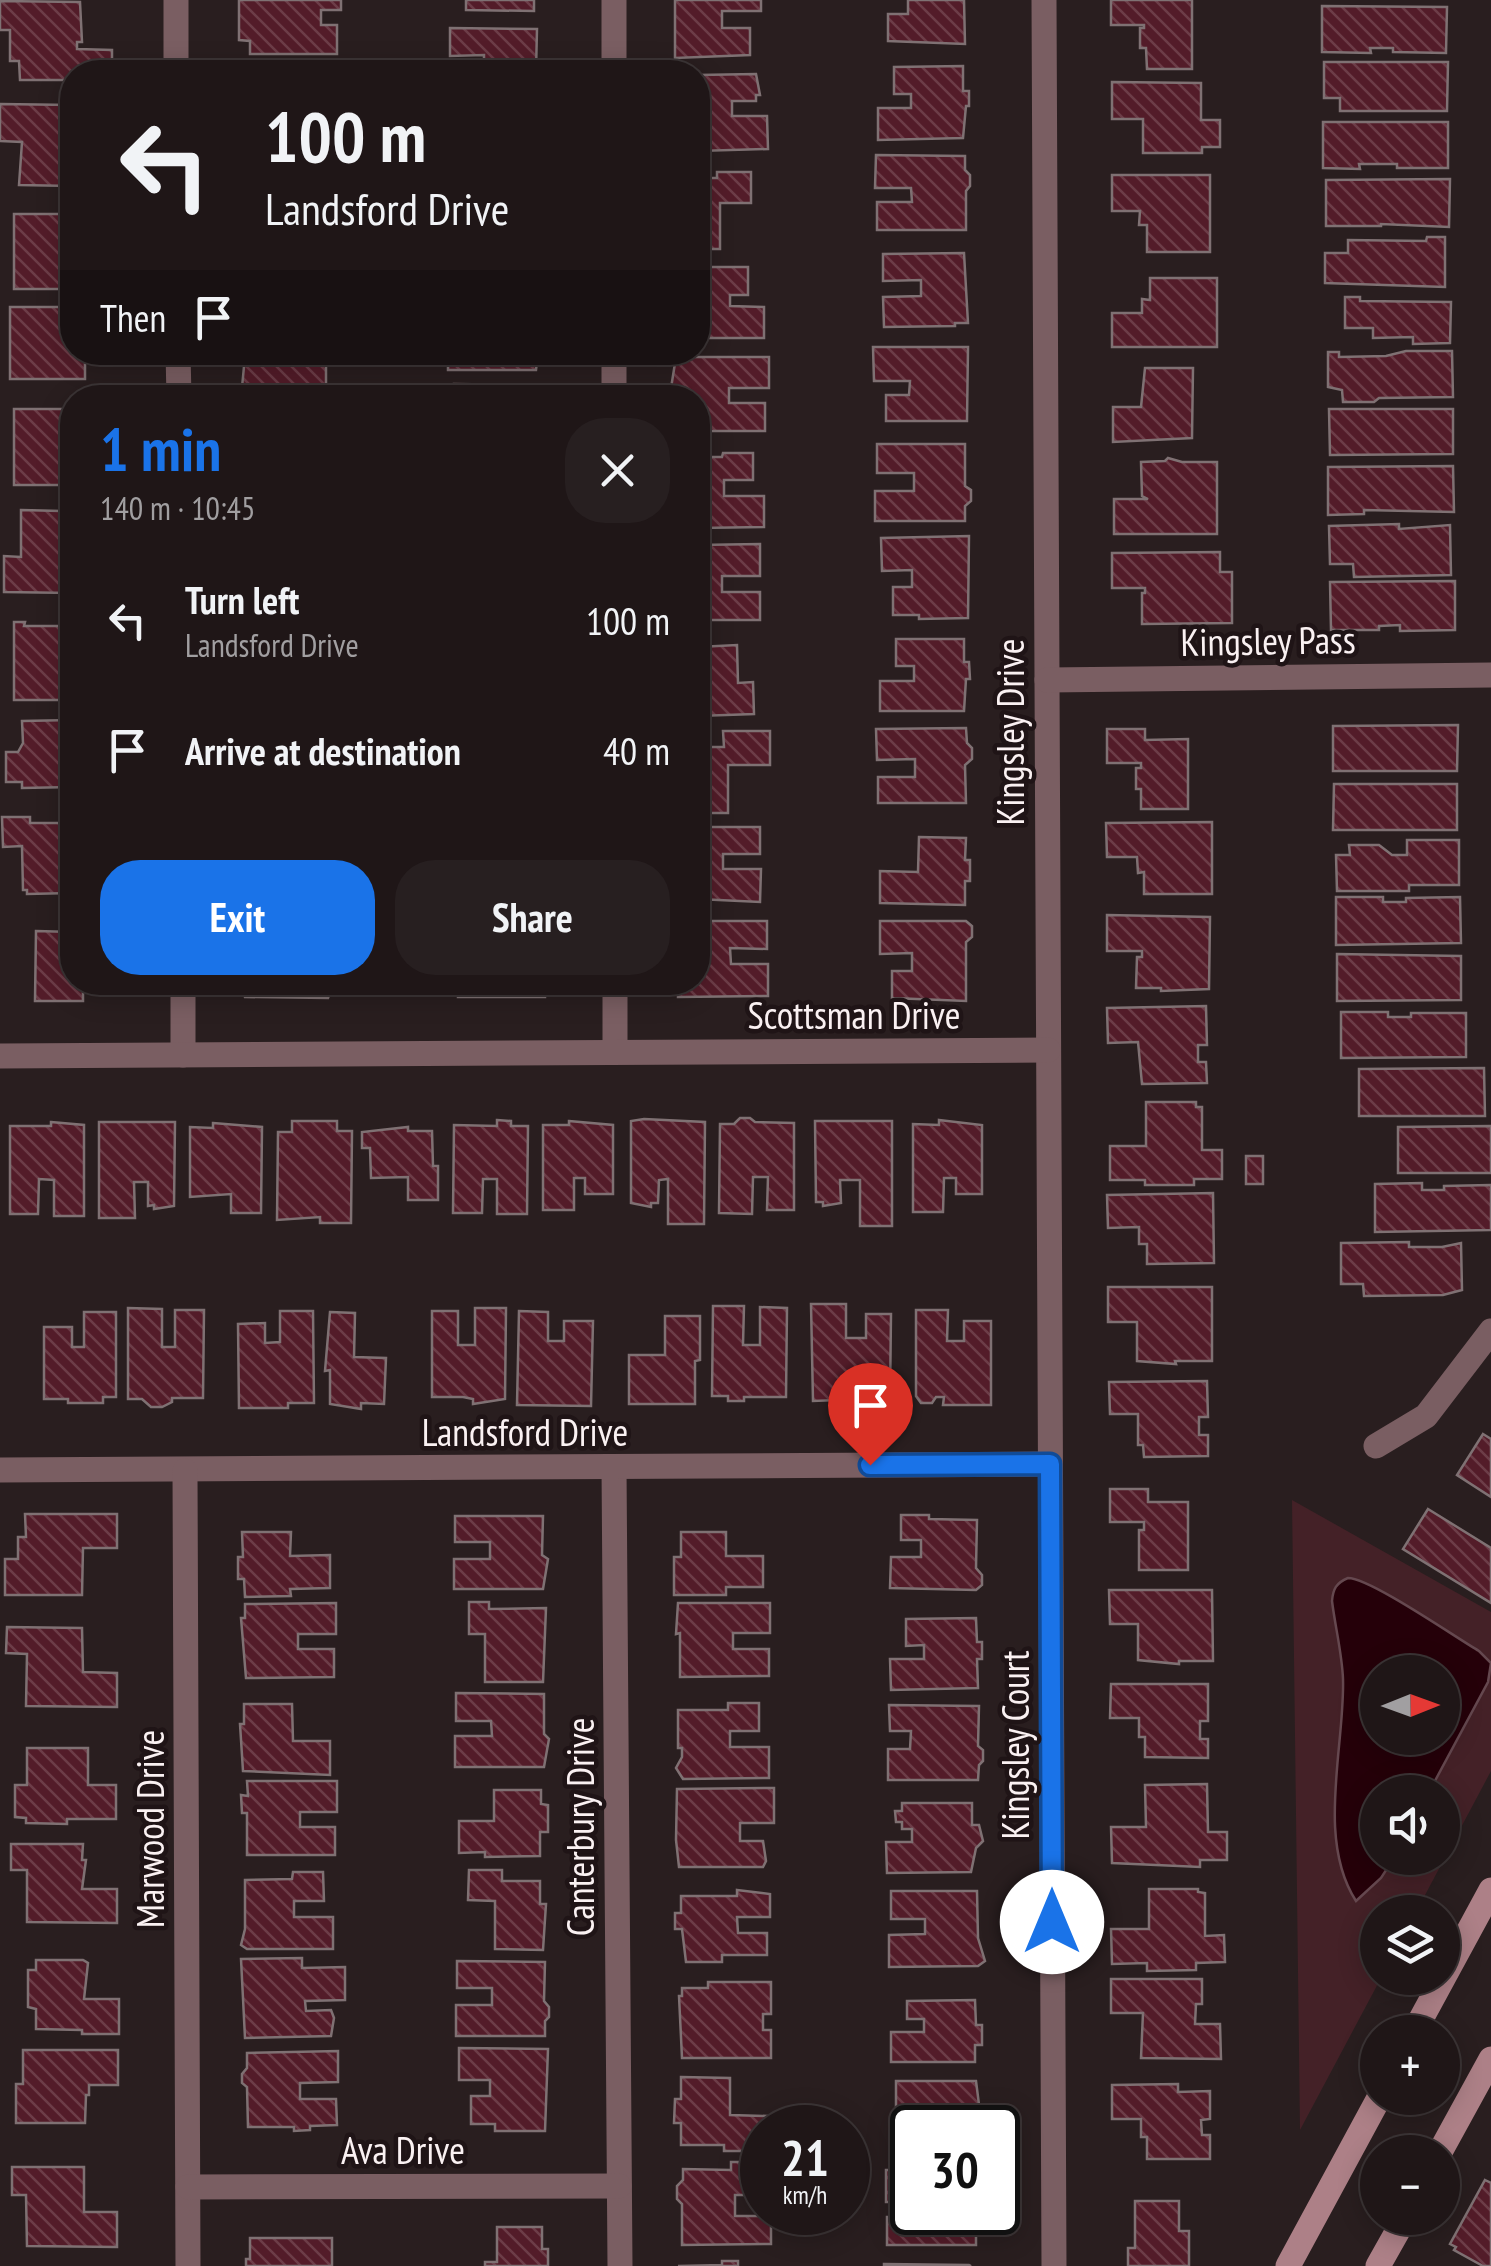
<!DOCTYPE html>
<html lang="en">
<head>
<meta charset="utf-8">
<style>
  body { margin:0; font-family:"PT Sans Narrow",sans-serif; background:#271f20; color:#f1f3f6; height:100vh; display:flex; flex-direction:column; font-size:38px; white-space:nowrap }
  * { box-sizing:border-box; margin:0 }
  p { font-size:32px; color:#a19fa1 }
  .icon { flex:none; width:55px; height:55px; fill:none; stroke:currentColor; stroke-width:2; stroke-linecap:round; stroke-linejoin:round }
  .map { position:relative; flex:1; overflow:hidden }
  .details { position:absolute; left:60px; top:385px; width:650px; height:610px; display:flex; flex-direction:column; background:#1f1617; border-radius:40px; box-shadow:0 5px 25px #0003,0 0 0 2px #3c3536 }
  .details>* { flex:none }
  .top-card { position:absolute; left:60px; top:60px; width:650px; height:305px; border-radius:40px; box-shadow:0 5px 25px #0003,0 0 0 2px #3c3536; background:#1f1617; color:#f1f3f6; overflow:hidden }
  .needle { width:65px; rotate:89deg }
  .fabs { position:absolute; left:1360px; top:1655px; display:grid; gap:20px }
  .fabs a { display:grid; place-items:center; width:100px; height:100px; border-radius:50%; background:#1f1617; box-shadow:0 5px 25px #0003,0 0 0 2px #3c3536; font-size:50px }
  .speed { position:absolute; left:740px; top:2105px; display:flex; gap:20px; font-size:50px; font-weight:700; text-align:center }
  .speed>* { display:grid; place-content:center; width:130px; height:130px; border-radius:50%; background:#1f1617; box-shadow:0 5px 25px #0003,0 0 0 2px #3c3536; line-height:1 }
  .speed small { font-size:25px; font-weight:400 }
  .speed .limit { border:5px solid #111; border-radius:15px; background:#fff; color:#111 }
  .pin { position:absolute; display:grid; place-items:center; width:85px; height:85px; color:#fff; margin:-102px -42px; border-radius:50% 50% 50% 0; rotate:-45deg; box-shadow:0 0 10px #0007 }
  .pin .icon { rotate:45deg }
  .me { position:absolute; width:110px; margin:-55px; rotate:0deg; stroke-linejoin:round; filter:drop-shadow(0 0 8px #0008) }
  .turn { display:flex; align-items:center; gap:35px; height:210px; padding:0 40px; font-size:45px }
  .turn .icon { width:130px; height:130px; stroke-width:2.5 }
  .turn b { display:block; font-size:70px; line-height:85px }
  .then { display:flex; align-items:center; height:95px; padding:0 40px; background:#0003; gap:20px; font-size:38px }
  .round { display:grid; place-items:center; flex:none; width:105px; height:105px; border-radius:40px; background:#271f20 }
  .overview { display:flex; align-items:center; justify-content:space-between; height:170px; padding:0 40px }
  h1 { font-size:60px; font-weight:700; line-height:75px; color:#1a73e8 }
  .primary-button { display:flex; gap:20px; margin-top:auto; padding:20px 40px }
  .primary-button a { flex:1; height:115px; border-radius:40px; background:#1a73e8; color:#fff; font-size:40px; font-weight:700; line-height:115px; text-align:center }
  .primary-button a+a { background:#271f20; color:#f1f3f6 }
  ul { padding:0; list-style:none }
  li { display:flex; align-items:center; gap:30px; height:130px; padding:0 40px }
  li div { flex:1 }
  li b { display:block; font-size:38px }
  li em { font-style:normal }
  .map>svg:first-child { display:block }
</style>
</head>
<body>
<div class="map">
<svg width="1491" height="2266" viewBox="0 0 1491 2266">
  <defs>
    <pattern id="building-back-hatch" width="6" height="6" patternUnits="userSpaceOnUse" patternTransform="scale(2.5)"><rect width="6" height="6" fill="#531c29"/><path d="M-1 5l2 2M0 0l6 6M5-1l2 2" fill="none" stroke="#6d3d48"/></pattern>
  </defs>
  <rect width="100%" height="100%" fill="#291e1f"/>
  <path fill="#442127" fill-rule="evenodd" d="M1292 1500 1491 1612V1771L1416 1912H1378V1978H1381L1300 2130ZM1378 1672H1442V1738H1378ZM1378 1792H1442V1858H1378Z"/>
  <path fill="#250009" stroke="#65484f" stroke-width="2.5" fill-rule="evenodd" d="M1348 1578C1370 1578 1455 1637 1479 1651L1491 1663 1488 1682 1429 1792H1378V1858H1394L1381 1878 1356 1901C1316 1839 1345 1746 1343 1679 1342 1653 1335 1626 1332 1601 1333 1589 1336 1583 1348 1578ZM1442 1672V1738H1378V1672Z"/>
  <g fill="url(#building-back-hatch)" stroke="#7f7173" stroke-width="2.5">
    <path d="M239 0H341V10H321V25H337V54H250V41L239 40Z"/>
    <path d="M466 0H534V11L466 10Z"/>
    <path d="M675 0H761V11H722V28H750V55L675 58Z"/>
    <path d="M908 0H964L965 44 888 41V14H908Z"/>
    <path d="M1111 0H1192V69H1147L1146 48H1140V28H1144V25H1111Z"/>
    <path d="M0 1 80 2 82 42H77V49L112 50V72H72V86L70 80H20L19 61H10V30H0Z"/>
    <path d="M1322 6 1447 7 1446 53 1393 52V48H1370L1371 53 1322 52Z"/>
    <path d="M450 28 537 29 536 71 542 72H484V55L450 56Z"/>
    <path d="M1324 62H1448L1447 111H1340V98H1324Z"/>
    <path d="M963 66V91H969V106H966L963 138 878 140V108H911V94H894V67Z"/>
    <path d="M756 74 760 95H756V101H732V116H767L768 149 698 151V75Z"/>
    <path d="M1112 82 1201 83V120H1220V147H1202V153H1143V119H1112Z"/>
    <path d="M0 104 72 105V186L19 185 22 142 0 141Z"/>
    <path d="M1323 122H1448V168H1397V164H1359L1360 169 1323 168Z"/>
    <path d="M876 155 965 156V170L970 175V186L966 191V230H877V202H912L911 188H875Z"/>
    <path d="M717 172H751V203H720V249H698V178H717Z"/>
    <path d="M1112 175H1210V252H1147V225H1139L1140 211H1112Z"/>
    <path d="M1450 179 1449 227 1381 224V226H1326V180Z"/>
    <rect x="14" y="214" width="58" height="75"/>
    <path d="M1427 237H1445V287L1325 283V253H1348V240L1426 241Z"/>
    <path d="M964 253 968 323H955V326L884 327 883 297 921 296V280L883 281V254Z"/>
    <path d="M698 267H748V295H730V306L764 307V338H698Z"/>
    <path d="M1150 278H1217V347H1112V313H1142V299L1150 300Z"/>
    <path d="M1345 297H1360V301L1451 302 1450 343 1413 344V337L1373 338V328H1345Z"/>
    <path d="M10 307H72V352H85V379H10Z"/>
    <path d="M873 347H968L967 421H886V395H909L910 381H874Z"/>
    <path d="M1406 351H1452L1453 397 1379 398 1374 402H1343L1342 390 1328 387V352H1339V357L1386 356Z"/>
    <path d="M448 352H538L536 370H448Z"/>
    <path d="M245 356 326 358V386L291 385V398H241Z"/>
    <path d="M676 357H769V388H729V403H765V431H698V398H677V388H671Z"/>
    <path d="M1145 368H1193L1192 438 1113 442V407H1141Z"/>
    <path d="M454 384 540 385V398H454Z"/>
    <rect x="14" y="409" width="58" height="76"/>
    <path d="M1329 409H1453V454L1330 455Z"/>
    <path d="M877 444H965V486L971 490V501L965 506V521H875V491H914V473H877Z"/>
    <path d="M723 453H753V480H724V496H764V527L698 528V457H722Z"/>
    <path d="M1168 458 1182 462H1217V534H1114V499H1148L1142 496 1141 462 1165 461Z"/>
    <path d="M1453 466 1454 512 1364 510V514L1328 515V467Z"/>
    <path d="M21 510 61 511V515H72V510V593L4 592V556L21 557Z"/>
    <path d="M1399 524V529L1450 525 1451 575 1354 577 1353 564H1330L1329 526Z"/>
    <path d="M969 536 968 618 919 619V615H893V587H912V570L882 571 881 538Z"/>
    <path d="M760 544V576H722V592H760V620H698V545Z"/>
    <path d="M1220 552V572H1232V623L1142 624V593H1145V588H1112V553Z"/>
    <path d="M1455 581V630L1400 631V625L1379 626V630H1331L1330 582Z"/>
    <path d="M70 621 72 700H14V622H25L24 626H70Z"/>
    <path d="M896 639H964V662H969L970 679H966L964 711H880V681H914V666H896Z"/>
    <path d="M737 645 738 683 753 682 754 714 698 716V647Z"/>
    <path d="M72 720V787L22 788V782H6V752H18L23 743 22 721Z"/>
    <path d="M1458 725 1457 771H1333V726Z"/>
    <path d="M966 728 967 743 972 748V759L965 765 966 803H878V777H915V759L877 760 876 729Z"/>
    <path d="M1107 729H1145V740L1188 739V809H1141V789H1136V768H1141V763H1107Z"/>
    <path d="M723 731H770V765H728V813H698V747H724Z"/>
    <path d="M1334 784H1457V830H1333Z"/>
    <path d="M2 817H30V823H72V893L27 894V890H23L22 846 3 847Z"/>
    <path d="M1212 822V894H1144V872L1138 873 1137 857H1107L1106 823Z"/>
    <path d="M698 827H760V854H723V869H761L760 902 698 899Z"/>
    <path d="M919 837 966 838 965 860H970V881H965V905L880 903V871L918 872Z"/>
    <path d="M1407 840H1459V885H1409V891H1337L1336 855H1350L1349 845H1379L1392 855H1407Z"/>
    <path d="M1336 897H1383V902H1406V898L1460 897 1461 943 1336 945Z"/>
    <path d="M1107 915 1210 917 1209 989 1161 991V988H1136L1137 957H1142V951H1107Z"/>
    <path d="M698 921H767V949L730 948 731 964H768V996L678 997V982H698Z"/>
    <path d="M880 921H966L972 926V937L966 942V1001L892 998V971H912V953L880 954Z"/>
    <path d="M36 931 72 932V982H83V1001H35Z"/>
    <path d="M1337 954 1461 956V1000L1337 1001Z"/>
    <path d="M243 982H331V990L328 998 245 997Z"/>
    <rect x="458" y="982" width="87" height="15"/>
    <path d="M1206 1006 1207 1045H1198V1062H1206L1207 1083 1142 1084 1138 1042 1108 1043 1107 1008Z"/>
    <path d="M1341 1012H1388V1017H1411V1013H1466V1057L1341 1058Z"/>
    <path d="M1484 1068 1485 1116H1359V1069Z"/>
    <path d="M1146 1102H1196V1107H1202V1150H1222V1179H1194V1185H1145V1180H1110V1146H1146Z"/>
    <path d="M740 1118H750L755 1122 794 1123V1210H767L768 1177H753L752 1214 719 1213 720 1124H734Z"/>
    <path d="M644 1119 705 1122 704 1224H668V1179L659 1180 658 1203H651V1207L631 1203V1121Z"/>
    <path d="M497 1120 511 1121V1126H528L527 1214H497V1179H483L482 1213H453L454 1125 497 1126Z"/>
    <path d="M939 1120 982 1125V1194H956V1178H944L943 1212H913V1124L939 1125Z"/>
    <path d="M292 1121H337V1131H352L351 1223H320V1217L277 1220 278 1132H292Z"/>
    <path d="M569 1121 613 1125V1194H585V1178H574V1210H543V1125H569Z"/>
    <path d="M815 1121H892V1226H860V1180H840L841 1203 823 1206V1202H816Z"/>
    <path d="M51 1122 84 1125V1216H54V1180L39 1179 38 1214H10V1126H51Z"/>
    <path d="M99 1122H175L174 1206 154 1209V1205L148 1206V1182H134L135 1218H99Z"/>
    <path d="M213 1123 262 1127 261 1213H231V1194L190 1197V1127L213 1128Z"/>
    <path d="M1491 1126V1173H1398V1127Z"/>
    <path d="M408 1127V1131H432L433 1166H438V1200H408V1177L371 1178 370 1148H362V1132Z"/>
    <rect x="1246" y="1156" width="17" height="28"/>
    <path d="M1422 1183V1190H1444V1186L1491 1185V1230L1375 1232V1184Z"/>
    <path d="M1213 1193 1214 1263 1147 1264V1244H1139V1227L1108 1228 1107 1195Z"/>
    <path d="M1409 1242V1247H1442L1461 1243 1462 1290 1443 1295 1364 1296 1363 1284H1341V1243Z"/>
    <path d="M1108 1287H1212V1361H1175L1176 1364 1137 1361V1322H1108Z"/>
    <path d="M811 1304H846V1338H866V1314H891L890 1398 813 1401Z"/>
    <path d="M713 1306H744L743 1345H760V1307L787 1308 786 1397H744V1401H728V1396H712Z"/>
    <path d="M128 1308 162 1309V1347H175V1310H204L203 1398H172V1402L162 1407H151L142 1399H128Z"/>
    <path d="M475 1308H506L505 1399 473 1404V1399L463 1397H432V1311H458V1345H475Z"/>
    <path d="M916 1310H948L947 1341H964V1321H991V1405H943L944 1397H936L932 1403H921L916 1396Z"/>
    <path d="M280 1311H313L314 1403H288V1408H239L238 1324 265 1323V1343L280 1342Z"/>
    <path d="M519 1311 548 1312V1341H564V1321H593L591 1406 517 1405Z"/>
    <path d="M84 1312H116V1397H103V1403H68V1399H44V1327H72V1347H84Z"/>
    <path d="M330 1312 355 1313 354 1357 386 1358 384 1404 361 1403V1409L330 1404V1370L325 1371Z"/>
    <path d="M665 1316H700V1360L695 1361V1404H629V1355H665Z"/>
    <path d="M1207 1381 1208 1417H1199V1435H1208V1456L1144 1457 1143 1445H1138V1414H1110L1109 1382Z"/>
    <path d="M1483 1434 1491 1439V1497L1457 1475Z"/>
    <path d="M1110 1489H1148V1502H1188V1570H1139V1530H1144V1522H1110Z"/>
    <path d="M1428 1509 1491 1548V1603L1403 1549Z"/>
    <path d="M25 1514H117V1548H83L82 1595H5V1559H18V1537H26Z"/>
    <path d="M901 1515H929V1519L977 1520 976 1568 982 1575V1585L976 1590 890 1588 891 1557H921V1540H901Z"/>
    <path d="M455 1516H543L542 1555 548 1559 543 1589H454V1559H490V1542H455Z"/>
    <path d="M242 1532H291L290 1556 330 1555V1588L290 1589 291 1596 245 1597 244 1579H238V1557H243Z"/>
    <path d="M681 1532H726V1556H763V1587H726V1595H674V1557H681Z"/>
    <path d="M1109 1590H1212L1213 1661H1179V1664L1138 1660V1624H1110Z"/>
    <path d="M469 1602H489V1609L546 1608 543 1682H485V1634H469Z"/>
    <path d="M336 1603V1634H298V1649H334V1677L246 1678 241 1618H245V1604Z"/>
    <path d="M678 1603H770V1633H733V1649H769V1676L680 1677V1633L676 1634Z"/>
    <path d="M976 1618 977 1642H982V1659H977L978 1688 891 1690 890 1659H924V1645L906 1646V1619Z"/>
    <path d="M7 1627 82 1628 83 1672 117 1673V1707L26 1706 27 1654 6 1653Z"/>
    <path d="M1111 1684H1208V1721H1200V1739H1208V1758L1145 1757V1737H1139V1718H1110Z"/>
    <path d="M456 1693 544 1694V1734L549 1739 544 1767H455V1736H492L491 1721H456Z"/>
    <path d="M728 1703H759V1731H730V1747H769V1778L683 1779 676 1768 682 1757V1748H678V1710H728Z"/>
    <path d="M244 1704H292L293 1741H330V1775L243 1771 240 1724H244Z"/>
    <path d="M889 1705 979 1706 978 1746 983 1750V1761L979 1765 978 1780H888V1749H910L911 1731H890Z"/>
    <path d="M27 1748H88V1785H116V1819H67V1824L26 1823V1818L15 1817V1785H27Z"/>
    <path d="M247 1781H337V1812H300V1827H335V1855H247V1813H242L241 1795 248 1796Z"/>
    <path d="M1207 1784 1208 1832H1227V1860H1200V1867L1112 1863 1111 1827H1146L1145 1785Z"/>
    <path d="M774 1788V1823H740V1841H763L766 1861 763 1867H679L676 1840 677 1789Z"/>
    <path d="M494 1790H541V1804L548 1805V1832H540V1856L485 1857V1852L459 1853V1821H494Z"/>
    <path d="M902 1803H972V1825H979L983 1841 976 1848 971 1872 887 1873 886 1842H912V1829H902V1822H896L895 1811H902Z"/>
    <path d="M11 1844H83L82 1860H86L82 1889H117V1923L27 1922V1870H11Z"/>
    <path d="M469 1870H502V1881H540V1904H546L543 1950 495 1949V1901L468 1900Z"/>
    <path d="M293 1872H323L324 1901H294V1917H333V1949H247L241 1945 245 1929V1880L292 1879Z"/>
    <path d="M1149 1889H1198V1892L1205 1893V1936L1224 1935 1225 1962 1196 1963V1970L1147 1971V1963L1112 1964 1111 1929H1149Z"/>
    <path d="M737 1890 770 1894V1917H737L738 1933H767V1955H722V1962H686L682 1929H675V1913H681V1896H737Z"/>
    <path d="M891 1891H977L978 1938 985 1961 978 1966 889 1967V1935L925 1934V1919H891Z"/>
    <path d="M302 1958V1968L345 1967V2000L305 2001 306 2011 331 2010 334 2018 331 2036 245 2038 241 1959Z"/>
    <path d="M36 1960H83L88 1963 84 1999H119V2034H82V2030L36 2029V2009L28 2007V1970H36Z"/>
    <path d="M457 1961 545 1962 544 2001 549 2007V2017L545 2021V2036H456V2005H492V1988H457Z"/>
    <path d="M1111 1979H1202V2004H1196L1195 2024H1220L1221 2059 1141 2058 1143 2013H1111Z"/>
    <path d="M708 1982H771V2014H763V2030H771V2058H682L679 1996H682V1988H708Z"/>
    <path d="M975 2000 976 2025H982V2045H975V2062H891V2032H924V2019H907V2001Z"/>
    <path d="M459 2048 548 2049 545 2131H495V2124H471V2096H490V2080H459Z"/>
    <path d="M23 2050H118V2085H89V2095H86L85 2123H16V2084H23Z"/>
    <path d="M338 2051V2082L300 2083V2099H336L337 2125 310 2126V2130L294 2131V2127H248L247 2087 242 2083V2074L247 2068V2053Z"/>
    <path d="M681 2077 730 2078V2115L767 2116V2128H762V2151H724V2145H681V2123H674L675 2099H681Z"/>
    <path d="M896 2081H976L982 2128H912V2156H895V2125H932V2108H896Z"/>
    <path d="M1178 2084V2092L1210 2091V2119L1201 2120 1202 2135H1210V2159H1147V2137H1141V2119H1112V2085Z"/>
    <path d="M731 2162H762V2195H735V2216H771V2244L682 2245V2204L677 2199V2186L683 2180V2169L731 2170Z"/>
    <path d="M12 2167H84V2212H117V2247L27 2246 26 2195H12Z"/>
    <rect x="886" y="2170" width="26" height="32"/>
    <path d="M1485 2180 1491 2183V2266H1483L1454 2250 1456 2247 1450 2244Z"/>
    <path d="M1135 2201H1179V2231H1189V2266H1128V2248H1135Z"/>
    <path d="M922 2212H976V2245H887V2217H922Z"/>
    <path d="M497 2227H542V2249H548V2266H485V2262H497Z"/>
    <path d="M250 2238H332V2266H246V2259H250Z"/>
    <path d="M722 2261H738V2266H678L722 2265Z"/>
    <path d="M884 2264 969 2265 971 2266H884Z"/>
  </g>
  <g fill="none" stroke-linecap="round" stroke-linejoin="round">
    <g stroke="#7a5e62" stroke-width="25">
      <path d="M176 0V72"/>
      <path d="M614 0V72"/>
      <path d="M1044 0 1054 2266"/>
      <path d="M178 352 179 398"/>
      <path d="M614 352V398"/>
      <path d="M1047 680 1491 675"/>
      <path d="M183 982V1055"/>
      <path d="M615 982V1052"/>
      <path d="M0 1056 1048 1050"/>
      <path d="M1376 1446 1426 1416 1491 1331"/>
      <path d="M614 1467 620 2266"/>
      <path d="M0 1470 1050 1464"/>
      <path d="M185 1471 188 2266"/>
      <path d="M188 2187 619 2186"/>
    </g>
    <g stroke="#ad8087" stroke-width="25">
      <path d="M1414 2032 1491 1890"/>
      <path d="M1440 2152 1491 2059"/>
      <path d="M1288 2266 1379 2098"/>
      <path d="M1378 2266 1405 2218"/>
    </g>
  </g>
  <g fill="none" stroke-linecap="round" stroke-linejoin="round">
    <g stroke="#114b97" stroke-width="25">
      <path id="route" d="M870 1465 1050 1464 1052 1922"/>
    </g>
    <use href="#route" stroke="#1a73e8" stroke-width="18"/>
  </g>
  <g text-anchor="middle" dominant-baseline="central" stroke-width="9" stroke-linejoin="round" paint-order="stroke">
    <g font-size="38" fill="#faf1f2" stroke="#1f1416">
      <text transform="translate(1268 640) rotate(-1)">Kingsley Pass</text>
      <text transform="translate(1009 732) rotate(-90)">Kingsley Drive</text>
      <text x="854" y="1014">Scottsman Drive</text>
      <text x="525" y="1431">Landsford Drive</text>
      <text transform="translate(1014 1745) rotate(-90)">Kingsley Court</text>
      <text transform="translate(579 1827) rotate(-90)">Canterbury Drive</text>
      <text transform="translate(149 1829) rotate(-90)">Marwood Drive</text>
      <text x="403" y="2149">Ava Drive</text>
    </g>
  </g>
</svg>
<div class="fabs">
<a><svg class="needle" viewBox="-14 -14 28 28"><path d="M0-13l5 13h-10z" fill="#e53935"/><path d="M0 13l5-13h-10z" fill="#a19fa1"/></svg></a>
<a><svg class="icon" aria-label="sound" viewBox="0 0 24 24"><path d="M4 9h4l5-4v14l-5-4H4zM17 9q2 3 0 6"/></svg></a>
<a><svg class="icon" aria-label="layers" viewBox="0 0 24 24"><path d="M12 4l9 5-9 5-9-5zM3 14l9 5 9-5"/></svg></a>
<a>+</a>
<a>−</a>
</div>
<div class="speed"><div>21<small>km/h</small></div><div class="limit">30</div></div>
<div class="pin" style="left:870px;top:1465px;background:#d93025"><svg class="icon" aria-label="arrive" viewBox="0 0 24 24"><path d="M6 21V4h12l-3 4 3 4H6"/></svg></div>
<svg class="me" style="left:1052px;top:1922px" viewBox="-20 -20 40 40"><circle r="19" fill="#fff"/><path d="M0-13L10 11 0 6-10 11z" fill="#1a73e8"/></svg>
<div class="top-card">
<div class="turn"><svg class="icon" aria-label="left" viewBox="0 0 24 24"><path d="M17 20v-9H6M10 6l-5 5 5 5"/></svg><div><b>100 m</b>Landsford Drive</div></div>
<div class="then">Then<svg class="icon" aria-label="arrive" viewBox="0 0 24 24"><path d="M6 21V4h12l-3 4 3 4H6"/></svg></div>
</div>
<section class="details">
<div class="overview"><div><h1>1 min</h1><p>140 m · 10:45</p></div><a class="round"><svg class="icon" aria-label="close" viewBox="0 0 24 24"><path d="M6 6l12 12M18 6L6 18"/></svg></a></div>
<ul>
<li><svg class="icon" aria-label="left" viewBox="0 0 24 24"><path d="M17 20v-9H6M10 6l-5 5 5 5"/></svg><div><b>Turn left</b><p>Landsford Drive</p></div><em>100 m</em></li>
<li><svg class="icon" aria-label="arrive" viewBox="0 0 24 24"><path d="M6 21V4h12l-3 4 3 4H6"/></svg><div><b>Arrive at destination</b></div><em>40 m</em></li>
</ul>
<div class="primary-button"><a>Exit</a><a>Share</a></div>
</section>
</div>
</body>
</html>
